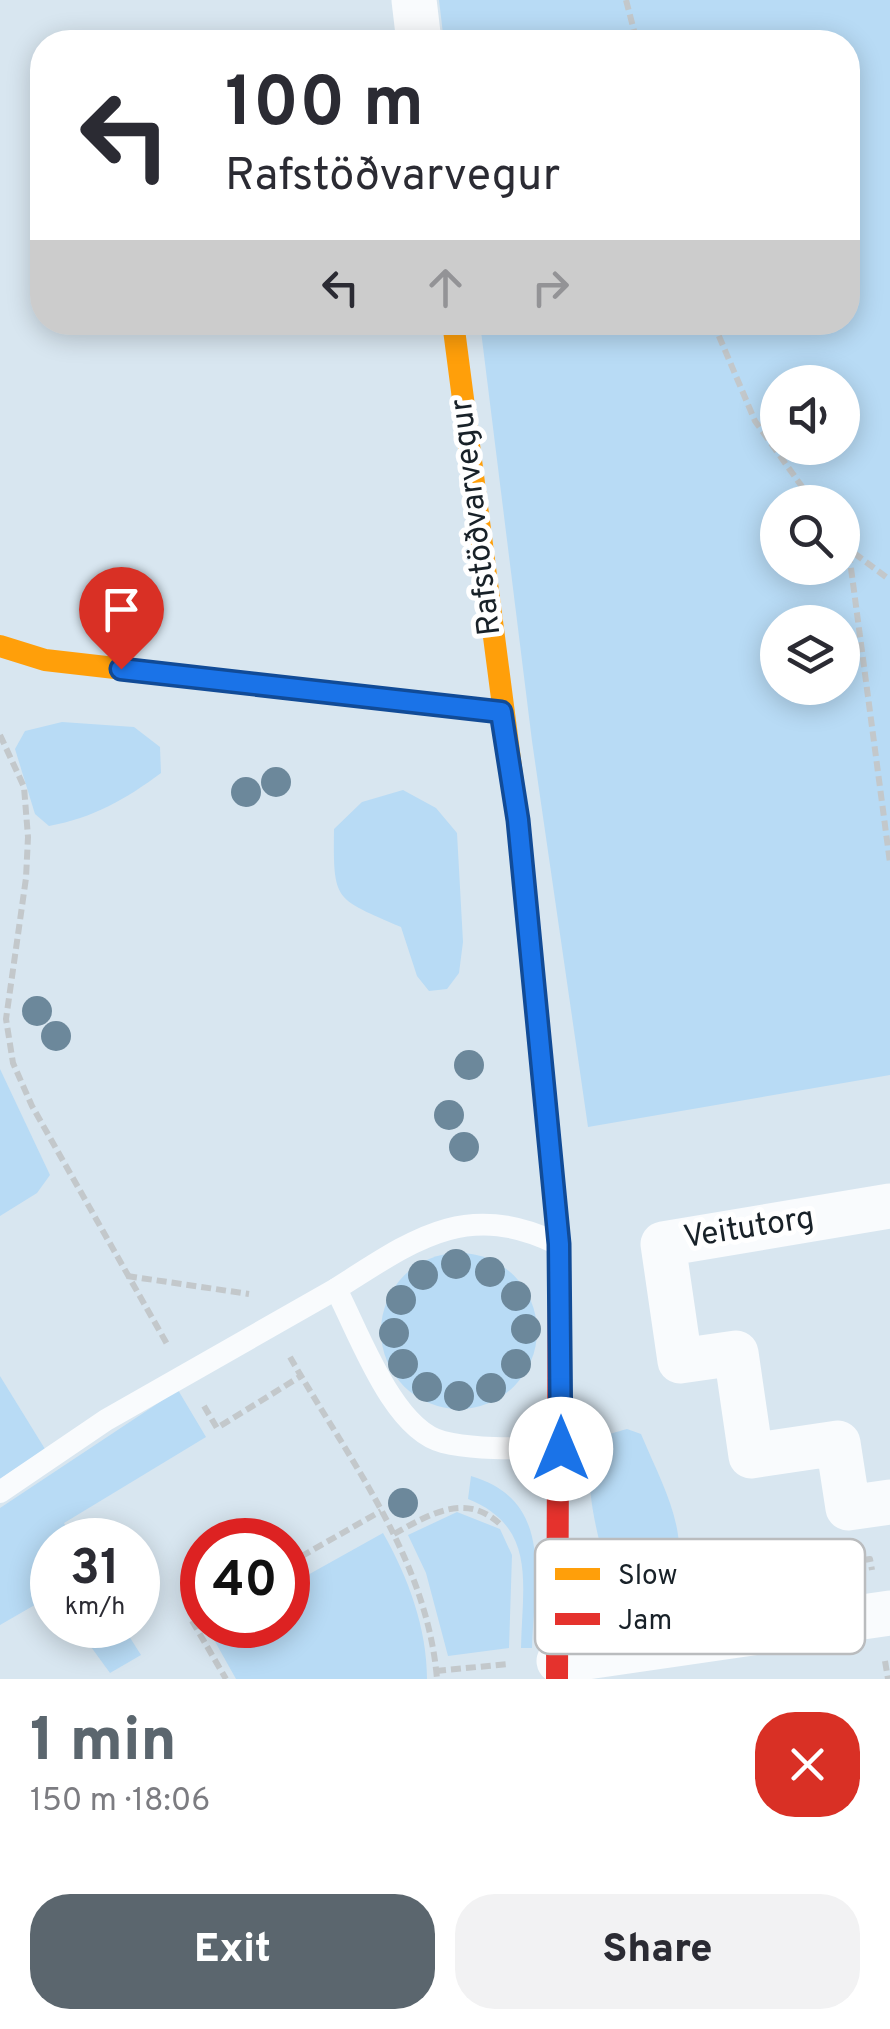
<!DOCTYPE html>
<html lang="en">
<head>
<meta charset="utf-8">
<style>
  body { margin:0; font-family:Overpass,sans-serif; background:#f2f2f3; color:#2b2b33; height:100vh; display:flex; flex-direction:column; font-size:38px; white-space:nowrap }
  * { box-sizing:border-box; margin:0 }
  p { font-size:32px; color:#7c7c81 }
  .icon { flex:none; width:55px; height:55px; fill:none; stroke:currentColor; stroke-width:2; stroke-linecap:round; stroke-linejoin:round }
  .map { position:relative; height:1679px; overflow:hidden }
  .panel { display:flex; flex-direction:column; background:#fff; flex:1 }
  .panel>* { flex:none }
  .banner { position:absolute; left:30px; top:30px; width:830px; height:305px; border-radius:40px; box-shadow:0 5px 25px #0003; background:#fff; color:#2b2b33; overflow:hidden }
  .fabs { position:absolute; left:760px; top:365px; display:grid; gap:20px }
  .fabs a { display:grid; place-items:center; width:100px; height:100px; border-radius:50%; background:#fff; box-shadow:0 5px 25px #0003; font-size:50px }
  .speed { position:absolute; left:30px; top:1518px; display:flex; gap:20px; font-size:50px; font-weight:700; text-align:center }
  .speed>* { display:grid; place-content:center; width:130px; height:130px; border-radius:50%; background:#fff; box-shadow:0 5px 25px #0003; line-height:1 }
  .speed small { font-size:25px; font-weight:400 }
  .speed .limit { border:15px solid #d22; background:#fff; color:#111 }
  .pin { position:absolute; display:grid; place-items:center; width:85px; height:85px; color:#fff; margin:-102px -42px; border-radius:50% 50% 50% 0; rotate:-45deg; box-shadow:0 0 10px #0007 }
  .pin .icon { rotate:45deg }
  .me { position:absolute; width:110px; margin:-55px; rotate:0deg; stroke-linejoin:round; filter:drop-shadow(0 0 8px #0008) }
  .turn { display:flex; align-items:center; gap:35px; height:210px; padding:0 30px; font-size:45px }
  .turn .icon { width:130px; height:130px; stroke-width:2.5 }
  .turn b { display:block; font-size:70px; line-height:85px }
  .lanes { display:flex; align-items:center; height:95px; padding:0 30px; background:#0003; justify-content:center; gap:50px; direction:ltr }
  .lanes .off { opacity:.35 }
  .round { display:grid; place-items:center; flex:none; width:105px; height:105px; border-radius:40px; background:#f2f2f3 }
  .summary { display:flex; align-items:center; justify-content:space-between; height:170px; padding:0 30px }
  h1 { font-size:60px; font-weight:800; line-height:75px; color:#5b666e }
  .primary-button { display:flex; gap:20px; margin-top:auto; padding:20px 30px }
  .primary-button a { flex:1; height:115px; border-radius:40px; background:#5b666e; color:#fff; font-size:40px; font-weight:800; line-height:115px; text-align:center }
  .primary-button a+a { background:#f2f2f3; color:#2b2b33 }
  .map>svg:first-child { display:block }
</style>
</head>
<body>
<div class="map">
<svg width="890" height="1679" viewBox="0 0 890 1679">
  <rect width="100%" height="100%" fill="#d8e6f0"/>
  <g fill="#b8dbf5" fill-rule="evenodd">
    <path d="M439 0H890V1075L588 1127 532 741 480 323 848 322V42H444ZM778 382H842V448H778ZM778 502H842V568H778ZM778 622H842V688H778Z"/>
    <path d="M62 722 134 727 160 747 161 773C126 799 93 818 49 826L35 814 15 749 25 731Z"/>
    <path d="M403 790 436 808 457 833 463 942 459 973 447 989 429 991 417 976 401 927C335 898 333 903 334 829L362 802Z"/>
    <path d="M0 1069 50 1175 37 1193 0 1216Z"/>
    <circle cx="459" cy="1331" r="78"/>
    <path d="M0 1376 45 1449 0 1479Z"/>
    <path d="M178 1390 206 1437 64 1523 73 1540H52V1595L0 1625V1508Z"/>
    <path d="M627 1429 641 1434C667 1496 695 1538 669 1605L640 1611 616 1599C606 1567 574 1469 599 1441 605 1434 617 1432 627 1429Z"/>
    <path d="M471 1476C555 1501 534 1579 532 1648H521C522 1586 538 1527 468 1499Z"/>
    <path d="M457 1512 500 1529 512 1555 509 1648 448 1656 426 1573 408 1535Z"/>
    <path d="M383 1533C408 1577 427 1628 427 1679H236L208 1629 216 1625H288V1586Z"/>
    <path d="M75 1625H122L141 1655 110 1673Z"/>
  </g>
  <g fill="none" stroke-linecap="round" stroke-linejoin="round">
    <g stroke="#c3c8cb" stroke-width="6" stroke-dasharray="10 5" stroke-linecap="butt">
      <path d="M626 0 637 42"/>
      <path d="M713 322 755 421 813 502"/>
      <path d="M842 544 890 580"/>
      <path d="M849 553 890 863"/>
      <path d="M0 735 24 787 28 837 26 878 6 1019 13 1063 32 1106 167 1344"/>
      <path d="M127 1276 249 1294"/>
      <path d="M290 1357C349 1460 427 1558 437 1679"/>
      <path d="M204 1406 217 1428 301 1376"/>
      <path d="M394 1534C430 1514 467 1491 502 1526"/>
      <path d="M288 1564 381 1511"/>
      <path d="M801 1580 799 1570 870 1559 872 1570"/>
      <path d="M202 1612 191 1619 226 1679"/>
      <path d="M885 1661 888 1679"/>
      <path d="M436 1671 508 1664"/>
    </g>
    <g stroke="#f9fbfd" stroke-width="22">
      <path d="M556 1243C465 1199 412 1241 336 1289 359 1333 393 1430 443 1442 479 1451 522 1447 559 1449"/>
      <path d="M0 1492 106 1420 336 1289"/>
    </g>
    <g stroke="#f9fbfd" stroke-width="45">
      <path d="M414 0 419 42"/>
      <path d="M890 1206 663 1244 680 1361 736 1353 751 1456 838 1443 848 1508 890 1502"/>
      <path d="M559 1661 890 1613"/>
    </g>
    <g stroke="#ff9f0a" stroke-width="22">
      <path d="M453 322 518 821 552 1175"/>
      <path d="M0 646 45 660 501 712"/>
    </g>
    <path stroke="#e5322d" stroke-width="22" d="M552 1175 559 1244 557 1679"/>
  </g>
  <g fill="#6c889b">
    <circle cx="276" cy="782" r="15"/>
    <circle cx="246" cy="792" r="15"/>
    <circle cx="37" cy="1011" r="15"/>
    <circle cx="56" cy="1036" r="15"/>
    <circle cx="469" cy="1065" r="15"/>
    <circle cx="449" cy="1115" r="15"/>
    <circle cx="464" cy="1147" r="15"/>
    <circle cx="456" cy="1264" r="15"/>
    <circle cx="490" cy="1272" r="15"/>
    <circle cx="423" cy="1275" r="15"/>
    <circle cx="516" cy="1296" r="15"/>
    <circle cx="401" cy="1300" r="15"/>
    <circle cx="526" cy="1329" r="15"/>
    <circle cx="394" cy="1333" r="15"/>
    <circle cx="403" cy="1364" r="15"/>
    <circle cx="516" cy="1364" r="15"/>
    <circle cx="427" cy="1387" r="15"/>
    <circle cx="491" cy="1388" r="15"/>
    <circle cx="459" cy="1396" r="15"/>
    <circle cx="403" cy="1503" r="15"/>
  </g>
  <g fill="none" stroke-linecap="round" stroke-linejoin="round">
    <g stroke="#114b97" stroke-width="25">
      <path id="route" d="M121 669 501 712 518 820 559 1244 561 1449"/>
    </g>
    <use href="#route" stroke="#1a73e8" stroke-width="18"/>
  </g>
  <g text-anchor="middle" dominant-baseline="central" stroke-width="10" stroke-linejoin="round" paint-order="stroke">
    <g font-size="32" fill="#182128" stroke="#fff">
      <text transform="translate(477 517) rotate(-97)">Rafstöðvarvegur</text>
      <text transform="translate(749 1229) rotate(-9)">Veitutorg</text>
    </g>
  </g>
  <rect x="535" y="1539" width="330" height="115" rx="15" fill="#fff" stroke="#babcbe" stroke-width="2.5"/>
  <rect x="555" y="1568" width="45" height="12" fill="#ff9f0a"/>
  <rect x="555" y="1613" width="45" height="12" fill="#e5322d"/>
  <g font-size="28" fill="#182128">
    <text x="618" y="1584">Slow</text>
    <text x="618" y="1629">Jam</text>
  </g>
</svg>
<div class="fabs">
<a><svg class="icon" aria-label="sound" viewBox="0 0 24 24"><path d="M4 9h4l5-4v14l-5-4H4zM17 9q2 3 0 6"/></svg></a>
<a><svg class="icon" aria-label="search" viewBox="0 0 24 24"><circle cx="10" cy="10" r="6"/><path d="M15 15l6 6"/></svg></a>
<a><svg class="icon" aria-label="layers" viewBox="0 0 24 24"><path d="M12 4l9 5-9 5-9-5zM3 14l9 5 9-5"/></svg></a>
</div>
<div class="speed"><div>31<small>km/h</small></div><div class="limit">40</div></div>
<div class="pin" style="left:121px;top:669px;background:#d93025"><svg class="icon" aria-label="arrive" viewBox="0 0 24 24"><path d="M6 21V4h12l-3 4 3 4H6"/></svg></div>
<svg class="me" style="left:561px;top:1449px" viewBox="-20 -20 40 40"><circle r="19" fill="#fff"/><path d="M0-13L10 11 0 6-10 11z" fill="#1a73e8"/></svg>
<div class="banner">
<div class="turn"><svg class="icon" aria-label="left" viewBox="0 0 24 24"><path d="M17 20v-9H6M10 6l-5 5 5 5"/></svg><div><b>100 m</b>Rafstöðvarvegur</div></div>
<div class="lanes"><svg class="icon" aria-label="left" viewBox="0 0 24 24"><path d="M17 20v-9H6M10 6l-5 5 5 5"/></svg><svg class="icon off" aria-label="ahead" viewBox="0 0 24 24"><path d="M12 20V5M6 11l6-6 6 6"/></svg><svg class="icon off" aria-label="right" viewBox="0 0 24 24"><path d="M7 20v-9h11M14 6l5 5-5 5"/></svg></div>
</div>
</div>
<section class="panel">
<div class="summary"><div><h1>1 min</h1><p>150 m · 18:06</p></div><a class="round" style="background:#d93025;color:#fff"><svg class="icon" aria-label="close" viewBox="0 0 24 24"><path d="M6 6l12 12M18 6L6 18"/></svg></a></div>
<div class="primary-button"><a>Exit</a><a>Share</a></div>
</section>
</body>
</html>
